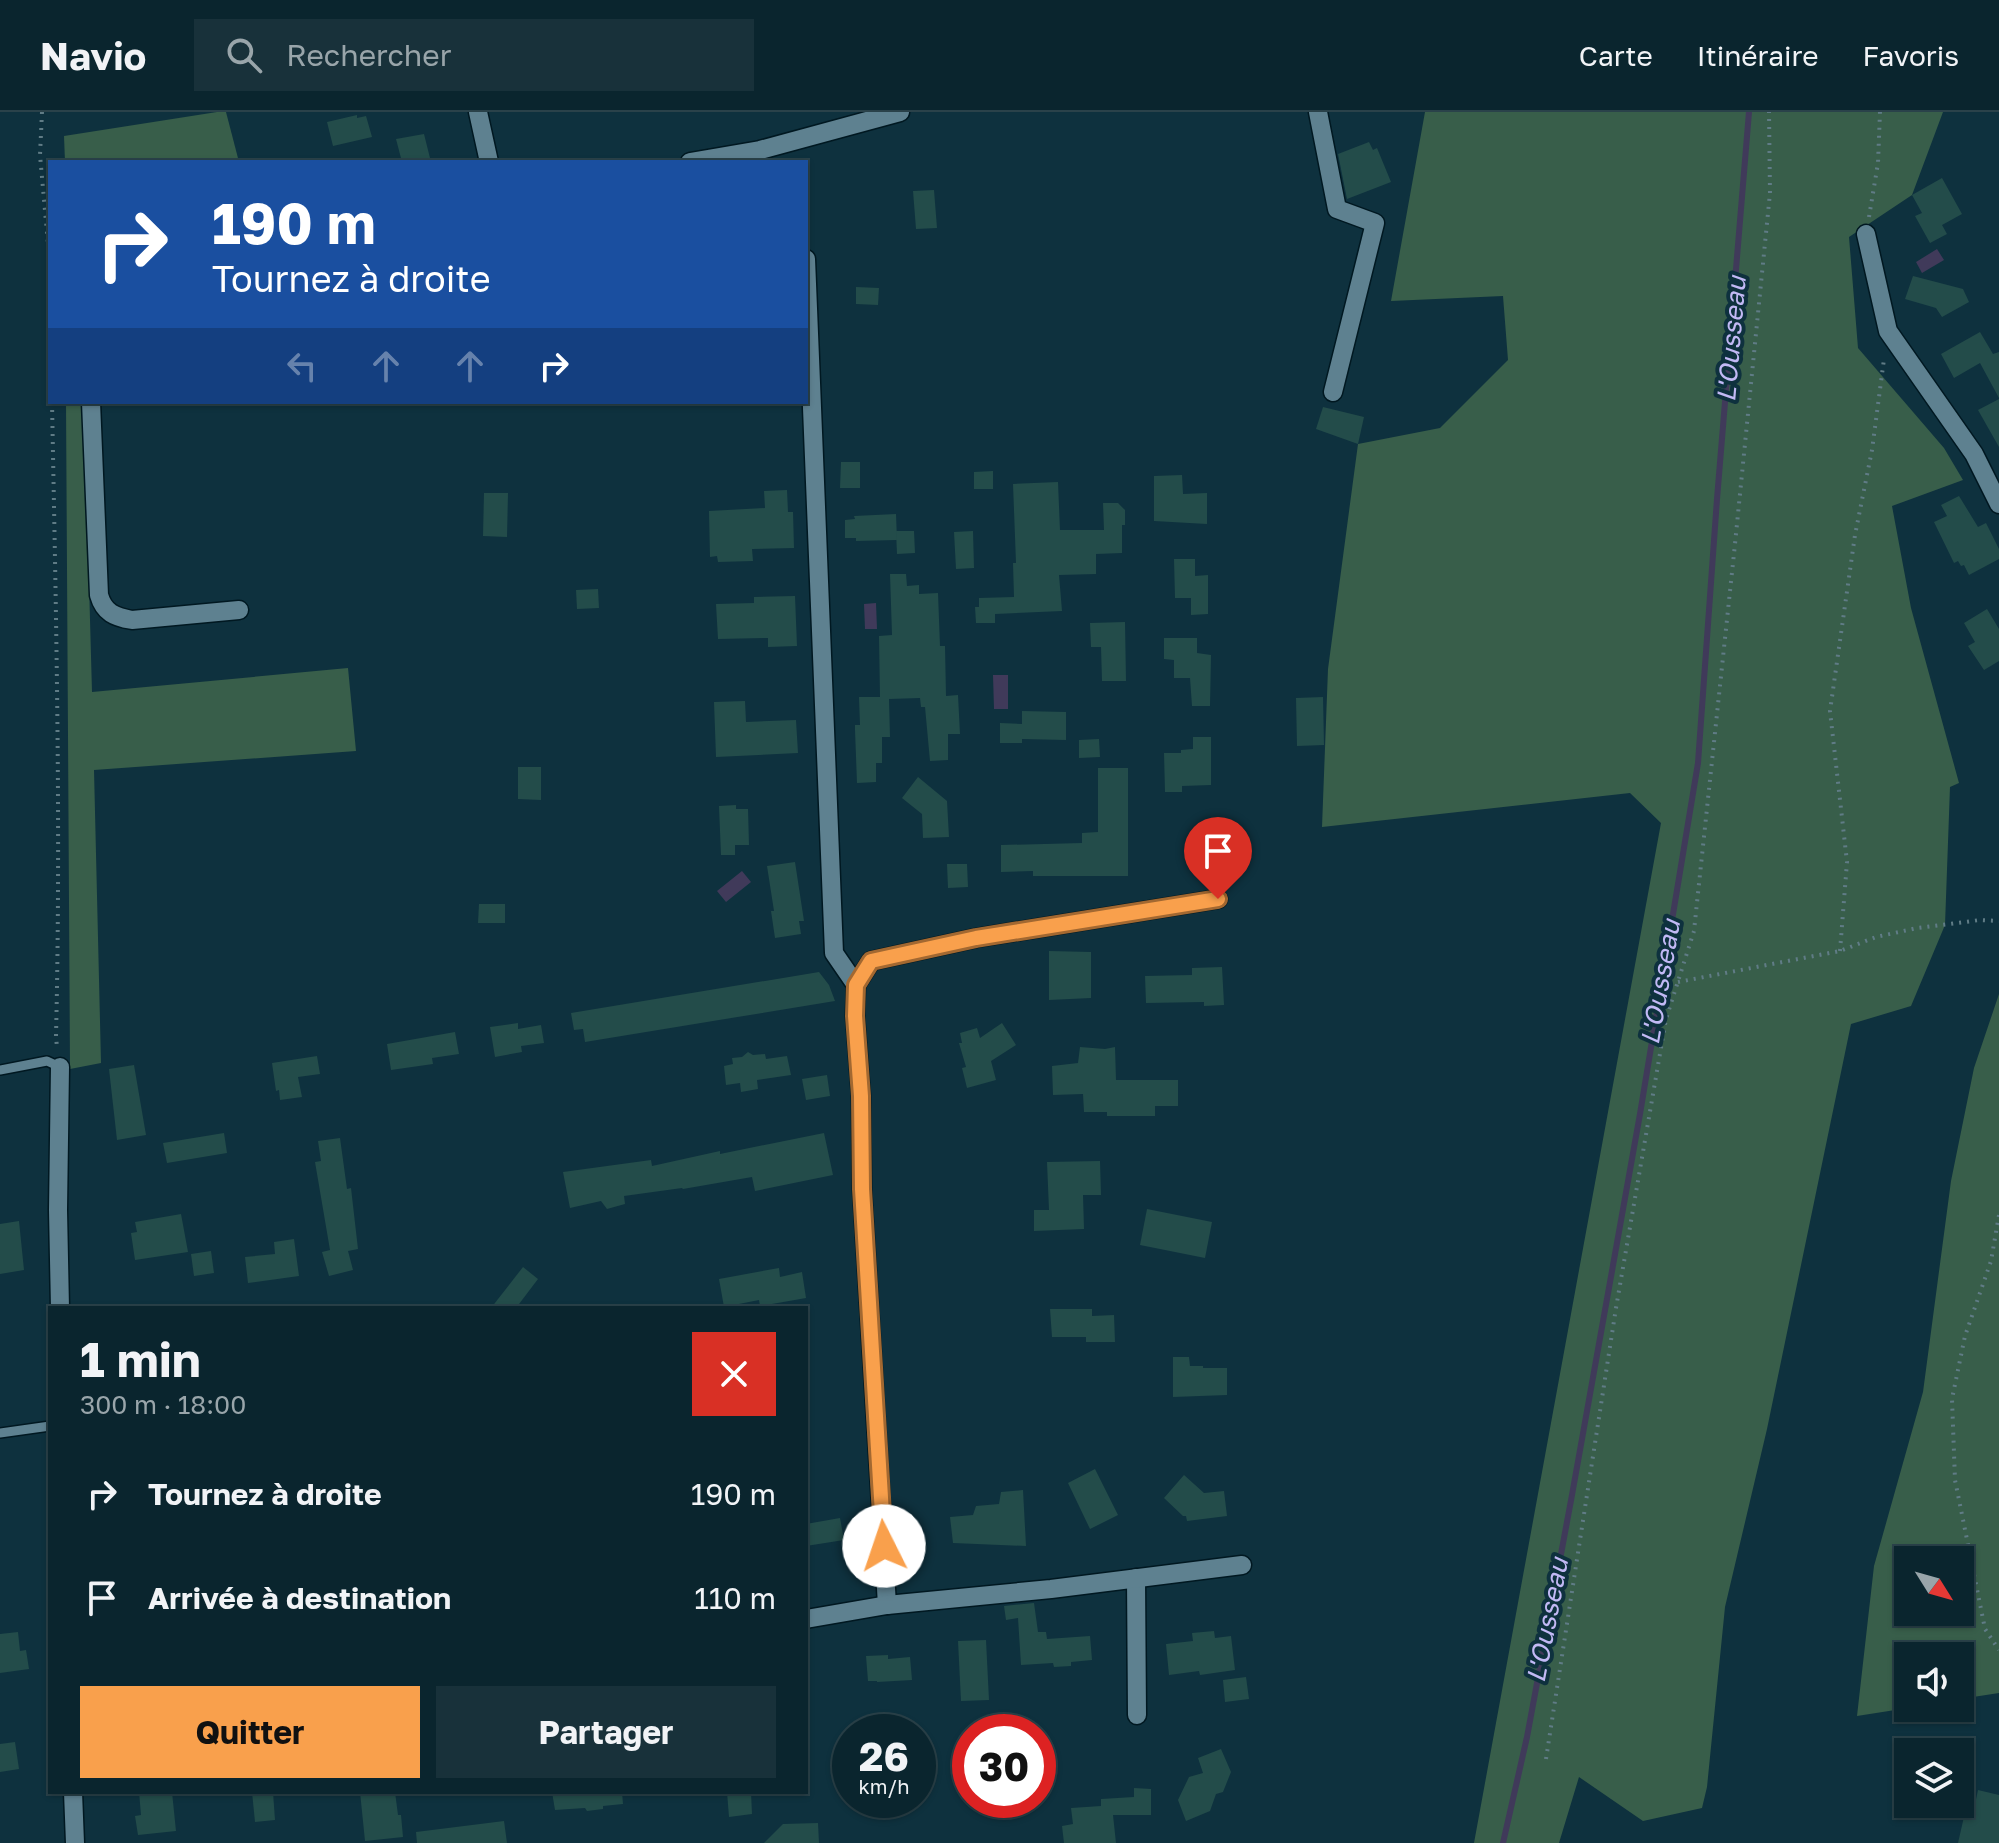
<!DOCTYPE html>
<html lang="fr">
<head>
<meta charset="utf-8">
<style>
  body { margin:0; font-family:"Golos Text",sans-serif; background:#18313a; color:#f1f3f6; height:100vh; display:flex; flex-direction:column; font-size:30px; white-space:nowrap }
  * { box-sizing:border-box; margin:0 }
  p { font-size:26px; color:#99a5aa }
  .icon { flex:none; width:44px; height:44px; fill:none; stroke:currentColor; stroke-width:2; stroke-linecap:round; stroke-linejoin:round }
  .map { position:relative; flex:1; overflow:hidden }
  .sheet { position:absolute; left:48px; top:1194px; width:760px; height:488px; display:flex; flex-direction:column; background:#0a252e; border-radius:0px; box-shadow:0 2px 6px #0004,0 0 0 2px #2a424a }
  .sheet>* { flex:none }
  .banner { position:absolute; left:48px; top:48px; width:760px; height:244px; border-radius:0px; box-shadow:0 2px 6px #0004,0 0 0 2px #2a424a; background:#1a4fa0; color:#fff; overflow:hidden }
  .needle { width:52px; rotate:127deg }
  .fabs { position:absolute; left:1894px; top:1434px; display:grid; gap:16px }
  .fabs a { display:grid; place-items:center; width:80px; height:80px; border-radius:0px; background:#0a252e; box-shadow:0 2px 6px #0004,0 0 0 2px #2a424a; font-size:40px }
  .speed { position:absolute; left:832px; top:1602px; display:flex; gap:16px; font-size:40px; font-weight:700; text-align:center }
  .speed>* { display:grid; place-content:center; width:104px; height:104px; border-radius:50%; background:#0a252e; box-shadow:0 2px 6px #0004,0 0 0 2px #2a424a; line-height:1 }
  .speed small { font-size:20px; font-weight:400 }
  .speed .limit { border:12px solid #d22; background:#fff; color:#111 }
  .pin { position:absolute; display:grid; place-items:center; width:68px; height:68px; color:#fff; margin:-82px -34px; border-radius:50% 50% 50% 0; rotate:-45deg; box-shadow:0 0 8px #0007 }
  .pin .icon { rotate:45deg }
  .me { position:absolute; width:88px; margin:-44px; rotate:356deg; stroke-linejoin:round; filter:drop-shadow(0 0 6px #0008) }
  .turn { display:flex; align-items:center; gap:28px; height:168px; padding:0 32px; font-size:36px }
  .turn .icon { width:104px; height:104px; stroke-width:2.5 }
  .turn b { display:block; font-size:56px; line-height:68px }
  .lanes { display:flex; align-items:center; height:76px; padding:0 32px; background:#0003; justify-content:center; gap:40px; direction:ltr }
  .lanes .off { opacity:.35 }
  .round { display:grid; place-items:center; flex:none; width:84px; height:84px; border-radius:0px; background:#18313a }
  .head { display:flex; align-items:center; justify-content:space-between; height:136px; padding:0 32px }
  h1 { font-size:48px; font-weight:700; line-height:60px }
  .button { display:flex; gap:16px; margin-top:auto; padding:16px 32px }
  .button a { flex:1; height:92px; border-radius:0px; background:#f9a04c; color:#111; font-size:32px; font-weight:700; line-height:92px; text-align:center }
  .button a+a { background:#18313a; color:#f1f3f6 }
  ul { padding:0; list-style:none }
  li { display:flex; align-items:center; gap:24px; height:104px; padding:0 32px }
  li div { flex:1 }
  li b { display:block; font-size:30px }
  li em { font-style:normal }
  header { display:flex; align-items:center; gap:48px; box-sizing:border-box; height:112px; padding:0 40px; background:#0a252e; border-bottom:2px solid #2a424a }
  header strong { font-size:38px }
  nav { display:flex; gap:44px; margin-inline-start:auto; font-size:28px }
  .search { width:560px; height:72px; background:#18313a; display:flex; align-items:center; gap:20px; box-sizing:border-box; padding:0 28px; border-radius:0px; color:#99a5aa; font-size:30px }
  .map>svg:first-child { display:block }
</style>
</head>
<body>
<header>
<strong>Navio</strong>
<div class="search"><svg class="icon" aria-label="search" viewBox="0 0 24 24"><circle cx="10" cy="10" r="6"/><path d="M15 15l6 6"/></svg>Rechercher</div>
<nav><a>Carte</a><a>Itinéraire</a><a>Favoris</a></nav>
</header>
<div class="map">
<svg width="1999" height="1731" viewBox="0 0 1999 1731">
  <rect width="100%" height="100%" fill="#0e313e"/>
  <g fill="#385e4a" fill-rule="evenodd">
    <path d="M217 0H226L239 50H65L64 24Z"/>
    <path d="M1425 0H1943L1912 83 1849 125 1858 236 1944 336 1963 368 1892 394 1911 496 1959 671 1950 675 1945 813 1911 894 1851 912 1767 1317 1725 1495 1707 1675 1702 1696 1643 1709 1579 1665 1559 1731H1474L1661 711 1630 681 1322 715 1328 557 1358 332 1440 316 1508 248 1503 184 1391 189Z"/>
    <path d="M66 290H84L92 580 348 556 356 639 94 658 101 951 70 957Z"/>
    <path d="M1999 882V1581L1960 1587V1544H1908V1596L1857 1604 1874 1454 1923 1280 1951 1069 1974 956ZM1908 1448H1960V1500H1908Z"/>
  </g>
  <g fill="#403a5a">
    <path d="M1937 137 1944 148 1922 161 1916 150Z"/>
    <path d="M876 491 877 517H865L864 492Z"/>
    <path d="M993 563H1008V597H994Z"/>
    <path d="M742 759 751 770 726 790 717 779Z"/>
  </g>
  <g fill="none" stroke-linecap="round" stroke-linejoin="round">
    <path stroke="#403a5a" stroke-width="6" d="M1503 1731 1527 1625 1572 1383 1640 1002 1698 651 1717 387 1749 0"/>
  </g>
  <g fill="#234c4a">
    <path d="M357 3V6L366 4 372 25 333 34 327 10Z"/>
    <path d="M424 22 430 46 402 50 396 27Z"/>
    <path d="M1369 30 1373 38 1377 36 1391 70 1347 87 1338 42Z"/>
    <path d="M1942 66 1962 102 1942 113 1947 122 1930 131 1915 104 1922 101 1912 83Z"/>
    <path d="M934 78 937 116 916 117 913 79Z"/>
    <path d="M1913 164 1963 177 1969 190 1942 205 1936 196 1905 187Z"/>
    <path d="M856 175 879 176 878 193 856 192Z"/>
    <path d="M1980 220 1993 242 1999 240V286L1980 251 1954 266 1941 242Z"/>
    <path d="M1999 287V335L1978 298Z"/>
    <path d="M1323 295 1364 305 1358 332 1316 317Z"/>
    <path d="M841 350H860V376H840Z"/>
    <path d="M993 359V377H974V360Z"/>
    <path d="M1182 363 1183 382 1207 381V412L1154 409V364Z"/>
    <path d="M1058 370 1060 418H1104L1103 391H1118L1125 398V413H1122V441L1096 442V462L1059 463 1062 499 995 502V511H976L975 495H979V486L1014 485 1013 451H1016L1013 372Z"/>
    <path d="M787 378 788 400H793L794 436 752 437 753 449 718 450 717 444 710 445 709 399 765 396 764 379Z"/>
    <path d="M484 381H508L507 425 483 424Z"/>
    <path d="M1959 384 1978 415 1986 411 1999 437V447L1969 463 1964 453 1961 454 1958 449 1954 451 1934 410 1947 404 1941 393Z"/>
    <path d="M896 402 897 428 856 429V426H845V408L855 407 854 404Z"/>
    <path d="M896 419H914L915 441 897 442Z"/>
    <path d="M973 419 974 456 956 457 954 420Z"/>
    <path d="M1174 447H1195V464L1208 463V502L1191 503V486H1175Z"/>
    <path d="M890 462H906L907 474 919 473V482L938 481 940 534H945L946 584 958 583 960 622H948V648L930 649 925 595H921L920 586 889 587 890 625H882V651H876V670L857 671 855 618V613H860L859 585H880L879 524 892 523Z"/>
    <path d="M598 477 599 496 577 497 576 478Z"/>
    <path d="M795 484 797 534 768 535V526L718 527 716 492 754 491V485Z"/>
    <path d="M1987 497 1999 517V549L1984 558 1968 534 1975 530 1964 511Z"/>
    <path d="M1125 510 1126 569H1102L1101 535H1091L1090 511Z"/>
    <path d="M1164 526H1197V541L1211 543 1210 594H1192L1190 566H1174V548L1164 547Z"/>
    <path d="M1323 585 1324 633 1297 634 1296 586Z"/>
    <path d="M745 589 746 610 796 608 798 641 716 645 714 590Z"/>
    <path d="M1022 599 1066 600V628L1022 627V631H1000V611L1022 612Z"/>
    <path d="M1193 625H1211V673L1182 674V680H1165L1164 641H1181V638L1193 637Z"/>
    <path d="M1099 627 1100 645 1079 646V628Z"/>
    <path d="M518 655H541V688L518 687Z"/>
    <path d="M1098 656H1128V764H1033V759L1001 760V733L1082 731V721L1098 720Z"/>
    <path d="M918 665 947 689 949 725 923 726 922 702 902 686Z"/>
    <path d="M736 693V697H748L749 733H735V743H721L719 694Z"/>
    <path d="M795 750 804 809H799L801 822 775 826 771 799H774L767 754Z"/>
    <path d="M947 752H967L968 775 948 776Z"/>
    <path d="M479 792H505V811H478Z"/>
    <path d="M1049 839 1091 840V886L1049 888Z"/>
    <path d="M1222 855 1224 893 1204 894V890L1146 891 1145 864 1192 863V856Z"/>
    <path d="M819 860 829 873 835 889 585 930 583 917 574 918 571 901Z"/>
    <path d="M518 911V917L541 913 544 931 521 934 522 940 495 945 490 915Z"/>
    <path d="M1002 911 1016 933 991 949 996 968 967 976 962 956 966 955 959 931H962L960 921 977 916 980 926Z"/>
    <path d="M455 920 459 942 432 946 433 952 391 958 387 932Z"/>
    <path d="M1080 935 1105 937 1115 935 1116 968H1178V994H1155V1004H1107V1000H1084L1083 982 1053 983 1052 954 1078 951Z"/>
    <path d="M748 940 753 943 765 942 766 947 787 944 791 963 757 968 758 977 741 980 740 971 726 973 724 954 733 952 732 946 742 945Z"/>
    <path d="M317 944 320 962 298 965 302 985 280 988 279 978 276 979 272 951Z"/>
    <path d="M134 953 146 1023 117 1028 109 957Z"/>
    <path d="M827 963 830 984 806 988 802 967Z"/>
    <path d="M224 1021 227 1041 167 1051 163 1031Z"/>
    <path d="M824 1021 833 1063 755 1079 752 1065 683 1077 682 1076 624 1084 625 1092 607 1097 601 1089 570 1096 563 1060 651 1048 652 1054 720 1039V1042Z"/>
    <path d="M340 1026 347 1077 351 1076 358 1137 348 1139 353 1158 329 1164 322 1140 330 1138 315 1050 321 1049 318 1029Z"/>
    <path d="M1100 1049 1101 1083H1083L1084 1117 1034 1119V1098H1049L1047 1050Z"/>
    <path d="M1147 1097 1212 1110 1205 1146 1140 1133Z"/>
    <path d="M181 1102 188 1140 135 1148 131 1121 137 1120 135 1110Z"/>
    <path d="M19 1109 24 1158 0 1162V1112Z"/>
    <path d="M294 1127 299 1164 248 1171 245 1145 275 1142 274 1130Z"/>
    <path d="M211 1139 214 1161 194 1164 191 1142Z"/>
    <path d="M523 1155 538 1167 516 1196H491Z"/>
    <path d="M779 1156 780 1165 802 1160 806 1186 760 1194 759 1188 724 1195 719 1167Z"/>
    <path d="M1050 1197H1092V1204L1114 1203 1115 1230H1086V1225H1052Z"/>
    <path d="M1173 1245H1189L1190 1254H1203V1256H1227V1283L1173 1285Z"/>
    <path d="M1095 1357 1118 1403 1090 1417 1068 1371Z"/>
    <path d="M1184 1363 1204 1381 1224 1379 1227 1404 1187 1409 1186 1404H1183L1164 1386Z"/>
    <path d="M1023 1378 1026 1434 953 1431 950 1405 973 1403 976 1394 999 1392 1001 1380Z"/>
    <path d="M840 1406 844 1428 806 1434V1412Z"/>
    <path d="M1034 1491 1038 1520H1046L1047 1527 1090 1524 1092 1548 1071 1550V1554L1054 1555 1053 1551 1021 1553 1018 1506 1006 1508 1004 1494Z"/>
    <path d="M1214 1519 1215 1526 1231 1524 1235 1558 1200 1563 1199 1559 1169 1563 1166 1532 1193 1529 1192 1521Z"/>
    <path d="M18 1520 20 1539 26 1538 29 1557 0 1561V1522Z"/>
    <path d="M986 1528 989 1588 961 1589 958 1529Z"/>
    <path d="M888 1543V1547L910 1545 912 1568 877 1570V1569H868L866 1544Z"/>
    <path d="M1246 1565 1249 1587 1225 1590 1223 1568Z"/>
    <path d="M15 1630 19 1657 0 1660V1632Z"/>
    <path d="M1221 1637 1231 1660 1223 1680 1216 1682 1210 1699 1186 1709 1178 1688 1189 1665 1203 1661 1198 1646Z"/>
    <path d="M1134 1676 1151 1677V1703H1113L1116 1731H1064L1062 1714 1073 1712 1071 1696 1101 1694V1687L1134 1685Z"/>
    <path d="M1978 1678 1999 1683V1731H1958L1966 1696 1974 1697Z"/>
    <path d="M139 1680H172L176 1719 138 1723 135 1704 141 1703Z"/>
    <path d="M252 1680H273L275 1708 255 1710Z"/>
    <path d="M360 1680H395L398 1703H401L403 1725 365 1729Z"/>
    <path d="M552 1680H622L623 1692 603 1694V1697L587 1699 585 1696 555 1698Z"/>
    <path d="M727 1680H751L752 1702 729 1705Z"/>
    <path d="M504 1709 507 1731H417L416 1720Z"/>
    <path d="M818 1711 819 1731H764L783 1712Z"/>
  </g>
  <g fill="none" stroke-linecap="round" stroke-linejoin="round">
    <g stroke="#001821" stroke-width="12">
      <g id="lane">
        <path d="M0 958 47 949 60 955"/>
        <path d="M0 1321 50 1314"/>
      </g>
    </g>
    <g stroke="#001821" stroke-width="21">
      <g id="street">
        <path d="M478 0 489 50"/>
        <path d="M1318 0 1337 97 1375 111 1333 280"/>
        <path d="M690 50 760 38 900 0"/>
        <path d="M1866 122 1888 219 1974 342 1999 392"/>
        <path d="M806 147 834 841 856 873 855 904 861 984 862 1077 887 1493"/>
        <path d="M91 290 99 483C104 501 115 505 132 508L239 498"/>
        <path d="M856 873 871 849 976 826 1218 787"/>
        <path d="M60 955 58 1098 60 1196"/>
        <path d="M1136 1466 1137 1603"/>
        <path d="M806 1507 887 1493 1051 1477 1242 1453"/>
        <path d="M73 1680 75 1731"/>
      </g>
    </g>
    <g stroke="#607c86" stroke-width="4" stroke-dasharray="2 6" stroke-linecap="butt">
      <path d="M42 0 40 43 49 143 50 203"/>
      <path d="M1869 105 1878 51 1880 0"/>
      <path d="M52 290C56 501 61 713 56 924L57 936"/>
      <path d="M1840 839 1847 750 1830 599 1855 423 1872 338 1884 247"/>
      <path d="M1678 870 1840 839 1876 825 1917 816 1980 808 1999 809"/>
      <path d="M1999 1103 1991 1149 1965 1224 1952 1287 1955 1368 1985 1517 1999 1538"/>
      <path d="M1546 1647 1616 1196 1666 907 1694 819 1735 432 1770 81 1769 0"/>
    </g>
    <use href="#lane" stroke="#5e8190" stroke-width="9"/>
    <use href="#street" stroke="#5e8190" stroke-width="18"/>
  </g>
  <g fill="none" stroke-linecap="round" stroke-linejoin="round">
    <g stroke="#a26831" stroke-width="20">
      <path id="route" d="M884 1434 862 1077 861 984 855 904 856 873 871 849 976 826 1218 787"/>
    </g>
    <use href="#route" stroke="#f9a04c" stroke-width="14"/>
  </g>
  <g text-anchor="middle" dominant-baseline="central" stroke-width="8" stroke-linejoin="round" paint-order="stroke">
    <g font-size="26" font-style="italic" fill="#c2b9f5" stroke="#0e313e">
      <text transform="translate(1731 227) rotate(-85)">L'Ousseau</text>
      <text transform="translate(1660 870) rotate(-80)">L'Ousseau</text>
      <text transform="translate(1547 1508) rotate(-79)">L'Ousseau</text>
    </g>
  </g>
</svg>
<div class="fabs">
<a><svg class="needle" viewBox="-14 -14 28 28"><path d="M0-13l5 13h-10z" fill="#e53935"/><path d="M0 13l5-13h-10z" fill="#99a5aa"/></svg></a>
<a><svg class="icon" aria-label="sound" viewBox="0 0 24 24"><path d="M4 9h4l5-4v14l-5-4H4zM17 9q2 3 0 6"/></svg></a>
<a><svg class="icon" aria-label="layers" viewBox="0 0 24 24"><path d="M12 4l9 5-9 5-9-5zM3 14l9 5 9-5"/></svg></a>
</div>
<div class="speed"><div>26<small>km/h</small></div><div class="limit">30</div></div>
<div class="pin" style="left:1218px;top:787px;background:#d93025"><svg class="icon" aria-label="arrive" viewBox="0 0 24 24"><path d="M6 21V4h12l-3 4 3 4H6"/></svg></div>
<svg class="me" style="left:884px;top:1434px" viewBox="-20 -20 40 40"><circle r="19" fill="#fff"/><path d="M0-13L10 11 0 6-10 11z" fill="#f9a04c"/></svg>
<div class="banner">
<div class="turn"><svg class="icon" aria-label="right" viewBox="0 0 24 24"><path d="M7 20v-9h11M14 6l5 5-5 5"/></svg><div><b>190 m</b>Tournez à droite</div></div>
<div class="lanes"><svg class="icon off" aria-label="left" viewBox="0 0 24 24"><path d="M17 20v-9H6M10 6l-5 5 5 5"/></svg><svg class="icon off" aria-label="ahead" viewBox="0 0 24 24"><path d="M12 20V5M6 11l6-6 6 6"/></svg><svg class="icon off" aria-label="ahead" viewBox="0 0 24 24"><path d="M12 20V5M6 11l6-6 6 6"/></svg><svg class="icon" aria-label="right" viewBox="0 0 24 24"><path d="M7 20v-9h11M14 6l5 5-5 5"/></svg></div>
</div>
<section class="sheet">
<div class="head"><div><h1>1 min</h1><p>300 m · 18:00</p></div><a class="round" style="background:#d93025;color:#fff"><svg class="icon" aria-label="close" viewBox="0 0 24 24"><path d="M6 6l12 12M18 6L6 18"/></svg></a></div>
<ul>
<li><svg class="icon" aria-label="right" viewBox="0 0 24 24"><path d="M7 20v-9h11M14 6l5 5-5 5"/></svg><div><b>Tournez à droite</b></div><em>190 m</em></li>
<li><svg class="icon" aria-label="arrive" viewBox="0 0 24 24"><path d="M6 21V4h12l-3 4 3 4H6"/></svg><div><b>Arrivée à destination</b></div><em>110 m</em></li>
</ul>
<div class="button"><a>Quitter</a><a>Partager</a></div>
</section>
</div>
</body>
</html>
